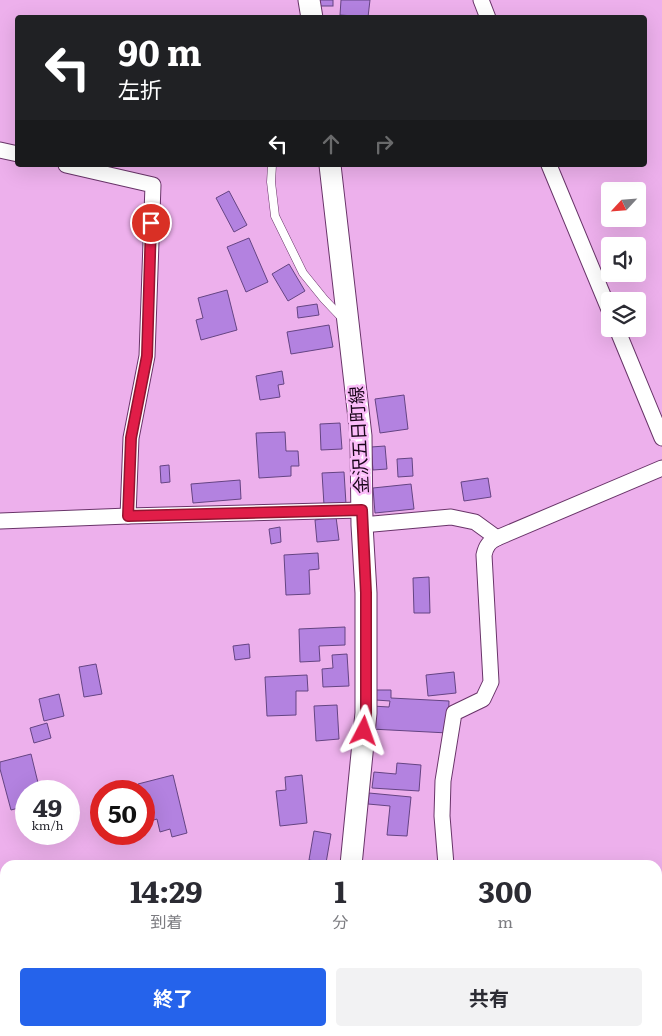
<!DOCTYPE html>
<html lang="ja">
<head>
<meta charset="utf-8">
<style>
  body { margin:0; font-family:Literata,"Noto Sans JP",serif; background:#f2f2f3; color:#2b2b33; height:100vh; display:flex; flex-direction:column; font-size:19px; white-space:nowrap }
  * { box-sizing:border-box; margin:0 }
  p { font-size:16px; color:#7c7c81 }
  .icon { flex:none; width:28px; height:28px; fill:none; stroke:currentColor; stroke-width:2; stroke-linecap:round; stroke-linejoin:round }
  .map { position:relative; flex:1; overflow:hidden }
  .drawer { position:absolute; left:0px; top:860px; width:662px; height:176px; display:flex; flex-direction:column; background:#fff; border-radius:15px 15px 0 0; box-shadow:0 5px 20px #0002 }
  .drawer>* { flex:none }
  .top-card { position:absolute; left:15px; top:15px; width:632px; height:152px; border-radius:5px; box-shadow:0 5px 20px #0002; background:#202124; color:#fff; overflow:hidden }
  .needle { width:32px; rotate:244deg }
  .fabs { position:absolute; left:601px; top:182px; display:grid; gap:10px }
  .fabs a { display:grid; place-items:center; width:45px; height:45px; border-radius:5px; background:#fff; box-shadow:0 5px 20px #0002; font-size:25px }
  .speed { position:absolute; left:15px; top:780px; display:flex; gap:10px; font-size:25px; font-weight:700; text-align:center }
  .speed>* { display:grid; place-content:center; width:65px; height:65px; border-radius:50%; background:#fff; box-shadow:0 5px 20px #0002; line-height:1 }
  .speed small { font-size:12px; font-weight:400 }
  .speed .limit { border:8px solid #d22; background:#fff; color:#111 }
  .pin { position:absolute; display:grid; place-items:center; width:42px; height:42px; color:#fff; margin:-21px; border:2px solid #fff; border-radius:50%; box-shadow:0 1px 5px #0007 }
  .me { position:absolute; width:55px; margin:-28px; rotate:4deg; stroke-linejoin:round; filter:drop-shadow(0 0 4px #0008) }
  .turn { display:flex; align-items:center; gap:18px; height:105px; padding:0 20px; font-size:22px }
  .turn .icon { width:65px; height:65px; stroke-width:2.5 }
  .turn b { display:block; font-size:35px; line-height:42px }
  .lanes { display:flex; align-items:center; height:48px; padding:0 20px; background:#0003; justify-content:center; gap:25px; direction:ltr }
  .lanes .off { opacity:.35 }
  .eta { display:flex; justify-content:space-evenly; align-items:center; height:85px; text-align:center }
  .eta b { font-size:30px; font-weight:700; line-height:35px }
  .action { display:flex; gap:10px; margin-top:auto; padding:10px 20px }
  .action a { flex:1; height:58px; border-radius:5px; background:#2563eb; color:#fff; font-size:20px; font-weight:700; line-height:58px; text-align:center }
  .action a+a { background:#f2f2f3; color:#2b2b33 }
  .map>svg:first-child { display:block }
</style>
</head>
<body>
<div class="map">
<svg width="662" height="1036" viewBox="0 0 662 1036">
  <rect width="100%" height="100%" fill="#edb0ec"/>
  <g fill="#b382e0" stroke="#654483">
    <rect x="317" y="0" width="16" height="6"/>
    <path d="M341 0H370L368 17 340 15Z"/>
    <path d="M229 191 247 225 234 232 216 198Z"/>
    <path d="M249 238 268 282 246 292 227 247Z"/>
    <path d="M289 264 305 291 288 301 272 274Z"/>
    <path d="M227 290 237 330 201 340 196 320 203 318 198 298Z"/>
    <path d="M317 304 319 315 298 318 297 307Z"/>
    <path d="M329 325 333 347 291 354 287 332Z"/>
    <path d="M282 371 284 384 278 385 280 397 260 400 256 376Z"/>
    <path d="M404 395 408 429 380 433 375 399Z"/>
    <path d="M340 423 342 449 321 450 320 424Z"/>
    <path d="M285 432 286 451H298L299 466H291V476L259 478 256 433Z"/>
    <path d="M385 446 387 469 373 470 371 447Z"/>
    <path d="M412 458 413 476 398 477 397 459Z"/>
    <path d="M169 465 170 482 161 483 160 466Z"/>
    <path d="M344 472 346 504 324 505 322 473Z"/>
    <path d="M488 478 491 497 464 501 461 482Z"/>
    <path d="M240 480 241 499 193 503 191 484Z"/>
    <path d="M411 484 414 509 375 513 373 488Z"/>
    <path d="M336 517 339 540 317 542 315 520Z"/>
    <path d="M280 527 281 542 271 544 269 529Z"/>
    <path d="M318 553 319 569 309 570 310 594 286 595 284 555Z"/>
    <path d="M429 577 430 613H414L413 578Z"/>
    <path d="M345 627V645L319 646 320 661 300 662 299 629Z"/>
    <path d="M249 644 250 658 235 660 233 646Z"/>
    <path d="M347 654 349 686 323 687 322 669 333 668 332 655Z"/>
    <path d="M96 664 102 694 84 697 79 667Z"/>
    <path d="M454 672 456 693 428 696 426 675Z"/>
    <path d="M307 675 308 691H296V715L267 716 265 677Z"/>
    <path d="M376 690H391V698L449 701 448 733 371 729 372 706 389 707 390 701 376 700Z"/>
    <path d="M59 694 64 716 44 721 39 699Z"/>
    <path d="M337 705 339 739 316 741 314 706Z"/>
    <path d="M47 723 51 738 34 743 30 728Z"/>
    <path d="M31 754 40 791H26V806L11 810 0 769V762Z"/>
    <path d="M397 763 421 765 419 791 372 788 374 772 396 774Z"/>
    <path d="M173 775 187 833 172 837 170 829 160 832 157 819 147 822 144 809V791H139L138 784Z"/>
    <path d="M302 775 307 823 280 826 276 791 286 790 285 777Z"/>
    <path d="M369 793 411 797 407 836 387 835 390 806 368 804Z"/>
    <path d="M314 831 331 834 326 863 309 860Z"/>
    <path d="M431 1031H446L447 1036H431Z"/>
  </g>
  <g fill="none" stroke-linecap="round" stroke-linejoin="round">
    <g stroke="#693469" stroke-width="9">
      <path id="service" d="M272 165 271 182 275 216 303 273 324 299 342 318"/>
    </g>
    <g stroke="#693469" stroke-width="17">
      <g id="minor">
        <path d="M481 0 488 18"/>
        <path d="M0 150 18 154"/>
        <path d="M66 165 153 185 147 356 131 438 128 516"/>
        <path d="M549 165 610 312"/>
        <path d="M617 329 662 438"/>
        <path d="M0 521 128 516 362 510"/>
        <path d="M362 525 451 517 475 522 497 538"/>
        <path d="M446 865 442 816 443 781 454 713 483 699 491 682 484 555C486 546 489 542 497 538L662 468"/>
        <path d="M461 1031V1036"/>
      </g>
    </g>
    <g stroke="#693469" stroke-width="23">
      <g id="secondary">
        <path d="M309 0 312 18"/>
        <path d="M330 165 361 436 362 525 366 593V713L351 865"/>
        <path d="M354 1031 355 1036"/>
      </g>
    </g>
    <use href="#service" stroke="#fff" stroke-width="8"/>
    <use href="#minor" stroke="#fff" stroke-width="15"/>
    <use href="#secondary" stroke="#fff" stroke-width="21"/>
  </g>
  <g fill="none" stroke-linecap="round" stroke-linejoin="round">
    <g stroke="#92132f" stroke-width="12">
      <path id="route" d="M151 223 147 356 131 438 128 516 362 510 366 593V713L364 731"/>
    </g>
    <use href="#route" stroke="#e11d48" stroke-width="9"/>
  </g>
  <g text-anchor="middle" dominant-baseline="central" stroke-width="5" stroke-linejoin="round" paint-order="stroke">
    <g font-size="18" fill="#1a051a" stroke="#fbbdf9">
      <text transform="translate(358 440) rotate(-93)">金沢五日町線</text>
    </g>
  </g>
</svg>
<div class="fabs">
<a><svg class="needle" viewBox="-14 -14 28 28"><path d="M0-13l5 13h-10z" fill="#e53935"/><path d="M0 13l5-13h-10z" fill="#7c7c81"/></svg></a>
<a><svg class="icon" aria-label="sound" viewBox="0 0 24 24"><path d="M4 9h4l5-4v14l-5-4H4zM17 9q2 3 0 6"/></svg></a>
<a><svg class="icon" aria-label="layers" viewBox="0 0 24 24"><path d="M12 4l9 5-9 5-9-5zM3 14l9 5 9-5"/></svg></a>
</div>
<div class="speed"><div>49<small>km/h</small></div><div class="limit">50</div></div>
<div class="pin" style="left:151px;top:223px;background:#d93025"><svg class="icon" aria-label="arrive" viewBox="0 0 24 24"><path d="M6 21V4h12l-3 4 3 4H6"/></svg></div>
<svg class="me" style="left:364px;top:731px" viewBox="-20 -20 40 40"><path d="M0-17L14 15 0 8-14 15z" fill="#e11d48" stroke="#fff" stroke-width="4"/></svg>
<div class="top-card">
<div class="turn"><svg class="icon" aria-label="left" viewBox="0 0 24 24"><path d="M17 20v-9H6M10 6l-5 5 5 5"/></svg><div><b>90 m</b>左折</div></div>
<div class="lanes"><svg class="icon" aria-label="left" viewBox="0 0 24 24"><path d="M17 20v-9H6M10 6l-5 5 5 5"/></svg><svg class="icon off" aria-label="ahead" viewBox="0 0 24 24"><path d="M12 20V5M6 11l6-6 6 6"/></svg><svg class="icon off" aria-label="right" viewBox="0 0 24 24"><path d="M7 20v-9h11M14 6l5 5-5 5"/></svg></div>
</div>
<section class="drawer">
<div class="eta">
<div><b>14:29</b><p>到着</p></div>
<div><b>1</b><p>分</p></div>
<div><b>300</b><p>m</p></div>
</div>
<div class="action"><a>終了</a><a>共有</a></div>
</section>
</div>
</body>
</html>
